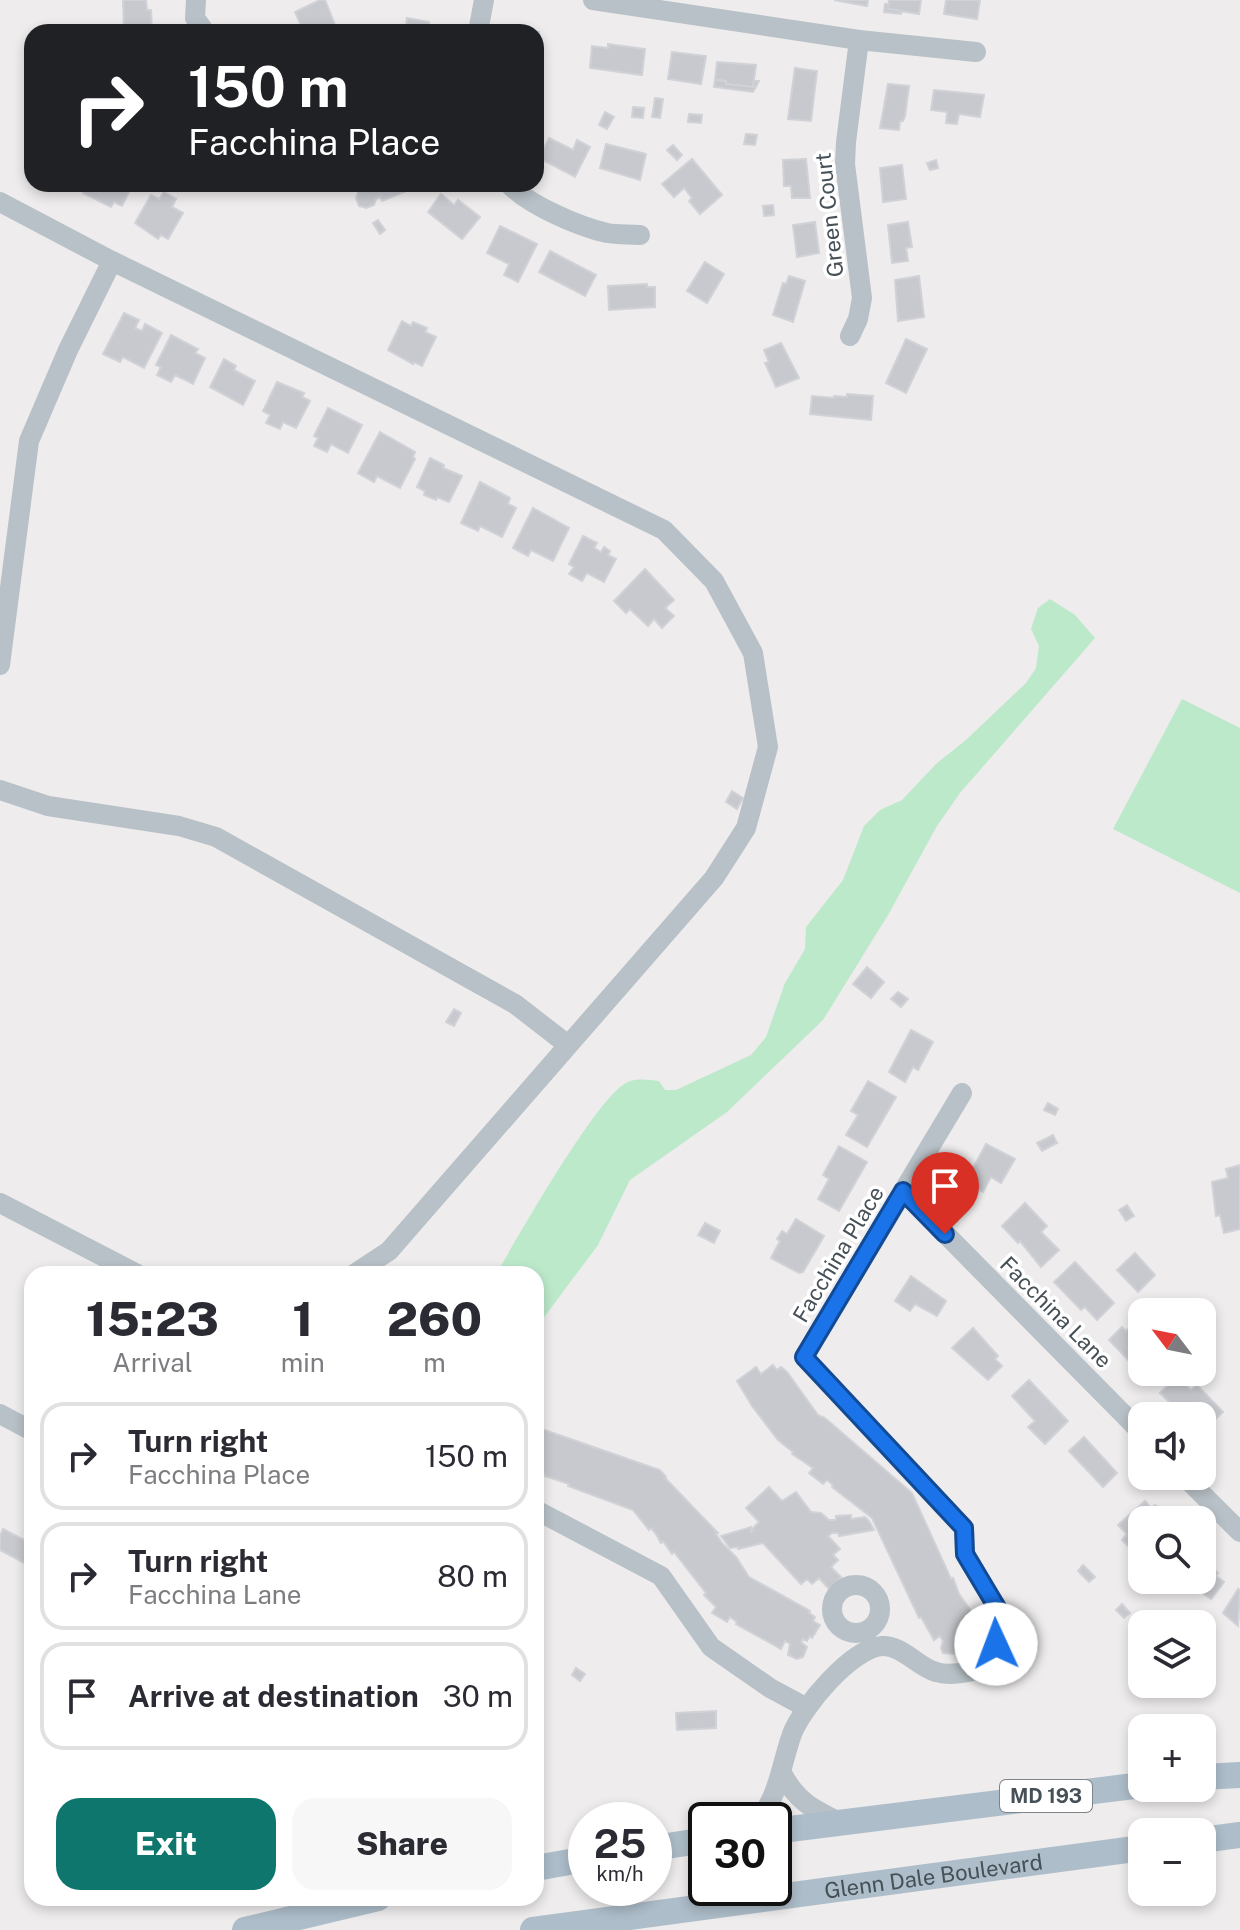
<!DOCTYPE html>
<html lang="en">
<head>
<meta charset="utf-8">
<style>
  body { margin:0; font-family:"Public Sans",sans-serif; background:#f7f7f7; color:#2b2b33; height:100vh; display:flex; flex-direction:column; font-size:30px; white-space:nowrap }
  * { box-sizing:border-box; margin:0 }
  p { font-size:26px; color:#7c7c81 }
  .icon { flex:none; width:44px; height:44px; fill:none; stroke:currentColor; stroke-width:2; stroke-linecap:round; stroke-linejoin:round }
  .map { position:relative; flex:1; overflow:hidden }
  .panel { position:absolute; left:24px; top:1266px; width:520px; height:640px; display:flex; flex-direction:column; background:#fff; border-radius:24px; box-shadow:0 4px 12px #0003 }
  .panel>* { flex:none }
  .banner { position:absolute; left:24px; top:24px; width:520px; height:168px; border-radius:24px; box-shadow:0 4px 12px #0003; background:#202124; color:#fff; overflow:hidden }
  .needle { width:52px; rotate:302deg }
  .fabs { position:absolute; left:1128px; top:1298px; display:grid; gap:16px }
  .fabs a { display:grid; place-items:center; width:88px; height:88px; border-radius:16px; background:#fff; box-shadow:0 4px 12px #0003; font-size:40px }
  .speed { position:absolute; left:568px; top:1802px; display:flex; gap:16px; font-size:40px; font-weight:700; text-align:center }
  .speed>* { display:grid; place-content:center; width:104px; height:104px; border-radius:50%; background:#fff; box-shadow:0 4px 12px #0003; line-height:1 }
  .speed small { font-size:20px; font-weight:400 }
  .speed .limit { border:4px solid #111; border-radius:12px; background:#fff; color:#111 }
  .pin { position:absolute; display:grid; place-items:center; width:68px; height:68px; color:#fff; margin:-82px -34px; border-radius:50% 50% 50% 0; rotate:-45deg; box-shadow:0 0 8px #0007 }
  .pin .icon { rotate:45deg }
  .me { position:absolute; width:88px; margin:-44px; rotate:358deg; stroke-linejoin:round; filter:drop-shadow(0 0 6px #0008) }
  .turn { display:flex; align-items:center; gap:28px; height:168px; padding:0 32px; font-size:36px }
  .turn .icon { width:104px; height:104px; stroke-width:2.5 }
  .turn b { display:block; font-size:56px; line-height:68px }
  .eta { display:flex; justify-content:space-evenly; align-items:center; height:136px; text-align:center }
  .eta b { font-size:48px; font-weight:800; line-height:56px }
  .button { display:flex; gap:16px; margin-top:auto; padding:16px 32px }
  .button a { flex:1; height:92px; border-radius:24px; background:#0f766e; color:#fff; font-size:32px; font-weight:800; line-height:92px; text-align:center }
  .button a+a { background:#f7f7f7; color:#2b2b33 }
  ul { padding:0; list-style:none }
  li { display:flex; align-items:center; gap:24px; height:108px; margin:0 16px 12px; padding:0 16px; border:4px solid #e1e1e2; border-radius:24px }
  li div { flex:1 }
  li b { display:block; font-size:30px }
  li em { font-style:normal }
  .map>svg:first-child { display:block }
</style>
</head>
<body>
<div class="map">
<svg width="1240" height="1930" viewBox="0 0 1240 1930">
  <rect width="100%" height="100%" fill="#eeecec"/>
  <g fill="#bde9cb">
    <path d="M1050 599 1075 615 1095 638 960 793 937 826 888 915 823 1020 727 1112 630 1180 598 1245 536 1328V1274H496C517 1239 598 1094 628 1082 637 1078 649 1080 659 1081L665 1090H676L751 1055 766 1037 785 983 805 949 806 927 843 880 864 826 880 810 902 800 936 764 967 739 1026 683 1036 668 1039 646 1031 629 1038 608Z"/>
    <path d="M1182 699 1240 728V893L1113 829Z"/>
  </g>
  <g fill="#c7c9ce" stroke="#d0d2d7" stroke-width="2">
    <path d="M123 0H146L147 10H151L152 32H124Z"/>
    <path d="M320 0H325L335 25 322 32H304L295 12Z"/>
    <path d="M834 0H868L867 6Z"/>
    <path d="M889 0H921L919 14 888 9Z"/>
    <path d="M946 0H980L977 19 944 14Z"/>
    <path d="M885 4H888V9L902 11 901 14 884 12Z"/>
    <path d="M407 18 429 22 428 32H405Z"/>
    <path d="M512 28 539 32 537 50 541 51 540 59 536 58V32H511Z"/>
    <path d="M608 44 645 49 642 75 590 68 592 46 608 48Z"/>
    <path d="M672 52 706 56 701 84 668 79Z"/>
    <path d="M717 62 756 65 753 87 726 84V81L715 80Z"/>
    <path d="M795 68 817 71 811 121 788 119Z"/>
    <path d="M715 80 726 81V84L753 87 754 81H759L753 92 714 87Z"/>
    <path d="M888 84 909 86 905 116 903 121H900L899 130 880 128Z"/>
    <path d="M934 90 984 95 980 117 959 114 957 124 946 123 947 112 931 110Z"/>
    <path d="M655 98 663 99 660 118 652 117Z"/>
    <path d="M633 107 644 108 643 118 632 117Z"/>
    <path d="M605 112 614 117 607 129 599 125Z"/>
    <path d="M689 114 702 115 701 123 688 122Z"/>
    <path d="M746 134 757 135 755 145 744 144Z"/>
    <path d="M549 138 573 150 577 140 590 147 575 177 539 158Z"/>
    <path d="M606 144 646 154 640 180 600 168Z"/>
    <path d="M673 145 682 155 677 160 667 150Z"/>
    <path d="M692 159 722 195 700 214 689 201 692 198 684 188 674 197 662 184Z"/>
    <path d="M806 159 810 198H792L791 186H784L783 160Z"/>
    <path d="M936 160 938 168 930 170 927 163Z"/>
    <path d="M902 165 906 199 883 202 880 168Z"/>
    <path d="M87 184H133L122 206 114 202 111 207 83 193Z"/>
    <path d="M375 184H407L409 190 382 201 380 197 376 199 374 205 366 208 359 206 356 198 359 190 366 187 372 190 377 188Z"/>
    <path d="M164 192 176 199 172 207 183 213 168 239 161 235 158 239 135 223 151 195 159 199Z"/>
    <path d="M441 194 454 205 458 200 480 217 462 239 428 212Z"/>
    <path d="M773 205 774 215 764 216 763 206Z"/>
    <path d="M378 220 385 230 380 234 373 223Z"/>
    <path d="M815 222 819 253 797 257 793 225Z"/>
    <path d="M908 222 912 247 906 248 908 261 892 263 888 225Z"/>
    <path d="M500 226 537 244 518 282 504 275 509 264 487 253Z"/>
    <path d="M550 251 596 275 585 296 539 272Z"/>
    <path d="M705 262 724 274 707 303 687 291Z"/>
    <path d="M789 276 805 281 793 322 773 315 783 283 786 284Z"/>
    <path d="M919 276 924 317 898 321 895 280Z"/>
    <path d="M647 284V287H655V307L609 310 608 286Z"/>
    <path d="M124 313 139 320 135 328 142 331 145 324 162 333 144 368 123 357 120 362 103 354Z"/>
    <path d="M402 321 411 326 413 322 427 328 425 332 436 337 422 366 414 362 413 364 388 350Z"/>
    <path d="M171 335 198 349 195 353 205 358 193 384 175 375 171 382 157 375 161 367 156 365Z"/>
    <path d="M906 339 927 349 906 393 886 383Z"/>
    <path d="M781 343 799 378 776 387 765 363 769 362 764 350Z"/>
    <path d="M224 359 236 366 234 370 255 381 243 405 210 387Z"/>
    <path d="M277 382 304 393 302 397 310 401 296 428 283 422 280 429 266 423 270 415 263 411Z"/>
    <path d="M847 394 873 396 871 420 810 414 812 396 834 398V396L847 397Z"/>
    <path d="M328 408 362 425 348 453 331 444 327 452 314 446 318 438 314 436Z"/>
    <path d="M380 432 415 452 413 457 415 459 400 488 377 476 374 482 358 473Z"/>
    <path d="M430 458 444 465 443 468 462 476 449 502 437 497 436 500 424 495 425 491 417 487Z"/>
    <path d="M480 482 510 498 508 504 516 508 502 537 480 526 478 531 461 523Z"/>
    <path d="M533 508 569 528 553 561 531 550 528 556 513 548Z"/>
    <path d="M583 536 597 543 594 548 601 552 604 547 610 551 608 555 616 559 604 582 587 573 582 581 569 574 574 567 569 564Z"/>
    <path d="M645 569 674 600 665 608 674 616 662 628 654 619 648 626 630 609 626 613 614 601Z"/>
    <path d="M732 791 743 798 737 809 726 802Z"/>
    <path d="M867 967 884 982 871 998 853 984Z"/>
    <path d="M898 992 908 999 901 1007 891 999Z"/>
    <path d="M454 1009 461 1013 454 1026 446 1022Z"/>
    <path d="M911 1030 933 1042 918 1070 913 1067 905 1082 889 1072Z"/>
    <path d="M868 1081 896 1097 867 1147 846 1135 858 1115 851 1111Z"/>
    <path d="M1048 1103 1058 1109 1055 1115 1044 1110Z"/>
    <path d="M1053 1135 1057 1143 1042 1151 1037 1143Z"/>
    <path d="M986 1144 1015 1159 1001 1183 991 1177 983 1192 965 1183Z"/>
    <path d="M839 1146 867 1162 839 1211 818 1199 829 1179 823 1175Z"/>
    <path d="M1240 1165V1229L1224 1233 1220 1215 1216 1216 1212 1182 1228 1178 1226 1169Z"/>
    <path d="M1025 1203 1047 1226 1041 1232 1059 1250 1041 1267 1020 1241 1018 1243 1002 1226Z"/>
    <path d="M1127 1205 1134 1216 1126 1221 1119 1210Z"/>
    <path d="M796 1219 824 1236 803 1272 799 1273 771 1258 780 1241 777 1239 782 1231 787 1234Z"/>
    <path d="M705 1223 720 1231 714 1243 698 1235Z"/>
    <path d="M1135 1253 1155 1275 1138 1292 1117 1270Z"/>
    <path d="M1075 1262 1114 1303 1097 1320 1085 1307 1081 1310 1054 1282Z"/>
    <path d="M911 1276 946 1301 937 1316 915 1304 910 1311 895 1301Z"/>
    <path d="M1205 1317 1213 1325 1202 1336V1320Z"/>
    <path d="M1132 1326 1142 1337V1365L1137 1359 1132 1364 1109 1340 1122 1327 1126 1331Z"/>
    <path d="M973 1328 998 1356 995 1359 1002 1366 988 1380 952 1348Z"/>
    <path d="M773 1365 777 1370 781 1367 787 1372 818 1415 825 1418 912 1493 951 1579 953 1578 959 1594 979 1622 976 1625 980 1630 968 1640 966 1638 962 1641 959 1638 956 1640 959 1649 954 1654 943 1653 941 1648 943 1641 940 1636 934 1640 921 1617 919 1618 872 1518 832 1487 833 1485 827 1480 823 1484 809 1473 813 1468 792 1454 793 1452 778 1440 752 1406 737 1381 756 1367 761 1374Z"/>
    <path d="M1177 1376 1191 1390 1197 1385 1223 1412 1202 1432V1416H1184L1160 1393Z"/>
    <path d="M1029 1380 1068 1421 1045 1444 1028 1427 1035 1421 1012 1396Z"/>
    <path d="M536 1427 660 1470 666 1477 665 1478 718 1533 716 1534 722 1543 736 1557 749 1577 810 1611 809 1613 815 1617 813 1621 820 1625 812 1638 810 1636 807 1641 803 1639 801 1642 807 1647 803 1657 797 1659 788 1655 790 1644 785 1641 781 1649 736 1624 737 1622 730 1617 727 1622 712 1613 716 1607 704 1595 706 1593 674 1552 672 1554 663 1541 661 1543 656 1534 651 1528 649 1530 633 1510 568 1486 569 1484 545 1476V1474L538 1471Z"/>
    <path d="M1084 1437 1117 1473 1103 1487 1069 1451Z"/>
    <path d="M769 1487 782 1501 796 1492 811 1512 821 1513 829 1520H836V1516L851 1515V1519L865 1517 869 1521 874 1530 839 1536 838 1533H832L828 1536 840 1549 833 1555 838 1560 831 1567 841 1577 829 1589 819 1578 812 1584 807 1579 801 1584 763 1543 738 1549V1547L730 1548 721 1536 751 1527V1532L753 1531 751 1530 759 1522 746 1508Z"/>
    <path d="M1145 1501 1151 1508 1155 1505 1160 1510 1156 1513 1163 1520H1142V1544L1134 1552 1122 1540 1127 1534 1118 1525Z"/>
    <path d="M3 1529 32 1544V1567L0 1550V1536Z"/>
    <path d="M1202 1559 1218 1573 1216 1576 1224 1582 1211 1599 1183 1580H1202Z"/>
    <path d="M1083 1565 1095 1577 1089 1582 1078 1571Z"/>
    <path d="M1238 1589 1240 1590 1238 1626 1223 1613Z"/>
    <path d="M1122 1604 1130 1613 1124 1618 1116 1610Z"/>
    <path d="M576 1668 585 1674 580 1681 572 1675Z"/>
    <path d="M716 1711V1728L677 1730 676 1713Z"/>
  </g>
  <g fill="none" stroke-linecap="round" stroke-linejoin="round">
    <g stroke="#b8c1c7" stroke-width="20">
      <path d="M196 0 195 18 205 32"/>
      <path d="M593 0 859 40 976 52"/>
      <path d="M478 32 484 0"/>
      <path d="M509 184C528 205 580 227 607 233 618 235 629 234 640 235"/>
      <path d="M0 202 112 261 664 530 714 581 753 653 768 747 746 828 714 878 389 1251 354 1274"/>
      <path d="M850 336 858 319 862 298 845 164 846 142 859 40"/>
      <path d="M0 665 29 441 68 350 112 261"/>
      <path d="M0 790 48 806 179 826 216 837 515 1004 568 1045"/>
      <path d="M903 1191 1142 1433"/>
      <path d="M0 1203 137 1274"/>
      <path d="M0 1414 32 1431"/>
      <path d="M1184 1476 1240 1532"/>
      <path d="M536 1510 661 1576 711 1647 770 1688 807 1708"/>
      <circle cx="856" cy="1609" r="24"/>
      <path d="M782 1773C797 1802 813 1809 841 1823"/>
      <path d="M759 1820C779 1794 781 1765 792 1734 802 1707 852 1648 882 1646 902 1645 918 1667 936 1672 948 1676 962 1673 973 1671L996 1644 1000 1627 999 1611 965 1554 964 1528 804 1357 962 1093"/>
    </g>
    <g stroke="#adbdc9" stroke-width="26">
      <path d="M1202 1777 1240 1775"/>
      <path d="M774 1831 1142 1785"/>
      <path d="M1202 1840 1240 1835"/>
      <path d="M654 1848 706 1840"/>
      <path d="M536 1868 586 1859"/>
      <path d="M245 1930 378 1898"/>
      <path id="s1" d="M533 1930 1142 1848"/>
    </g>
  </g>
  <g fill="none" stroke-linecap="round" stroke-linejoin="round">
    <g stroke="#114b97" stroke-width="20">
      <path id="route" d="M945 1234 903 1191 804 1357 964 1528 965 1554 999 1611 1000 1627 996 1644"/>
    </g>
    <use href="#route" stroke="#1a73e8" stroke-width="14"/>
  </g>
  <g text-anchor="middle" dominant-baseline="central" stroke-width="7" stroke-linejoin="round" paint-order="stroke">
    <rect fill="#fff" stroke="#7e8489" stroke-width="2" x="1000" y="1780" width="92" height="32" rx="6"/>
    <g font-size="20" font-weight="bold" fill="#465057">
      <text x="1046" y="1796">MD 193</text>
    </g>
    <g font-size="22" fill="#465057" stroke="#fff">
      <text transform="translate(829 215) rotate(-96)">Green Court</text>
      <text transform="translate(838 1254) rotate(-59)">Facchina Place</text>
      <text transform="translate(1056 1312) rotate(45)">Facchina Lane</text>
      <text stroke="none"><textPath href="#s1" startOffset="404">Glenn Dale Boulevard</textPath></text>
    </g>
  </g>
</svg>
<div class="fabs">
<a><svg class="needle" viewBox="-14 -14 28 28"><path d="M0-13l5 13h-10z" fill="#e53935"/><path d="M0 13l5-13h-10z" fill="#7c7c81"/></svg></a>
<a><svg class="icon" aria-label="sound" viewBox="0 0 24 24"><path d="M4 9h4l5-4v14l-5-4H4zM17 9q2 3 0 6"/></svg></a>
<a><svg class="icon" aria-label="search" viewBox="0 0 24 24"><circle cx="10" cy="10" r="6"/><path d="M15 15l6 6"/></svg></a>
<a><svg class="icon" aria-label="layers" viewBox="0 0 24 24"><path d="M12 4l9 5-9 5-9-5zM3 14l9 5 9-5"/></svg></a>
<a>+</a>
<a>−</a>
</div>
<div class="speed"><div>25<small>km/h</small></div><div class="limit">30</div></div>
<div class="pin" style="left:945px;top:1234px;background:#d93025"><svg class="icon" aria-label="arrive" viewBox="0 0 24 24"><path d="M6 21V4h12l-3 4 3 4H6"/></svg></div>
<svg class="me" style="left:996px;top:1644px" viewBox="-20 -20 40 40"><circle r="19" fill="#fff"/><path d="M0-13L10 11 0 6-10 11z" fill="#1a73e8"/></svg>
<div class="banner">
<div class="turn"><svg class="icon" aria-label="right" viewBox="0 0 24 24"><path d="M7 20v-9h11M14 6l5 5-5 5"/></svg><div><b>150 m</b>Facchina Place</div></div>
</div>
<section class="panel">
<div class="eta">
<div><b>15:23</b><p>Arrival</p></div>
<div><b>1</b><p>min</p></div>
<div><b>260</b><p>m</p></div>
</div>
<ul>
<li><svg class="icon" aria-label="right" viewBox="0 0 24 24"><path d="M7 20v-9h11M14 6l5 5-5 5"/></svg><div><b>Turn right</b><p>Facchina Place</p></div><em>150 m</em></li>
<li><svg class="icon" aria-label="right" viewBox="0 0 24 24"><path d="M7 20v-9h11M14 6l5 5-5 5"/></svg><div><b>Turn right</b><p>Facchina Lane</p></div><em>80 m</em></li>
<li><svg class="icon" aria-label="arrive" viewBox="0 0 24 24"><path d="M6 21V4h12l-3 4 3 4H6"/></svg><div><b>Arrive at destination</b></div><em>30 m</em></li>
</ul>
<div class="button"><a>Exit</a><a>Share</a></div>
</section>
</div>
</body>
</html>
